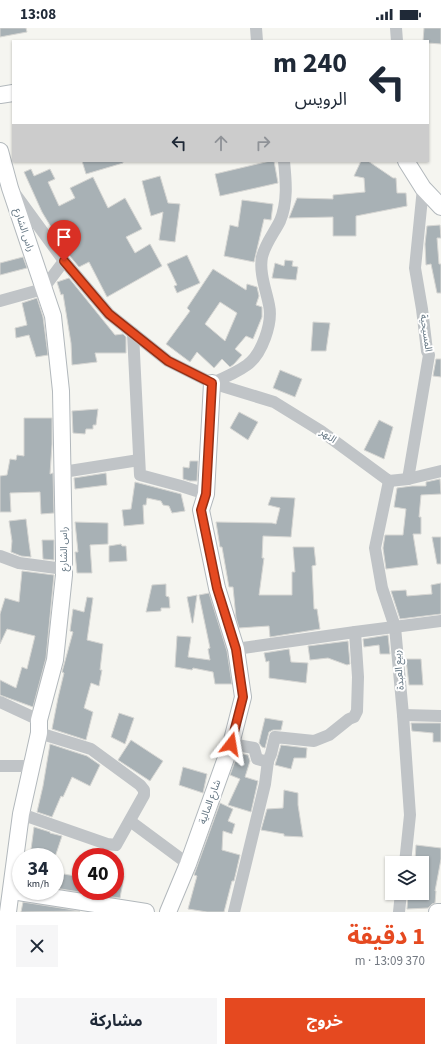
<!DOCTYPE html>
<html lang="ar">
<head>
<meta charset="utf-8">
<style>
  body { margin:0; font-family:"Source Sans 3","Noto Sans Arabic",sans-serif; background:#f6f6f7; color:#1f2937; direction:rtl; height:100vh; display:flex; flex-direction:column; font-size:15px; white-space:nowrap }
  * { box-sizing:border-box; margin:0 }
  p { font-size:13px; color:#747a83 }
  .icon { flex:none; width:22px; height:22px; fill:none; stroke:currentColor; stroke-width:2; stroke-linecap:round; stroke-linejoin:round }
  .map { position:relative; height:884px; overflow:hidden; direction:ltr }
  .drawer { display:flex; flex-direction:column; background:#fff; flex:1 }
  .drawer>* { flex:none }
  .top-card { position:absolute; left:12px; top:12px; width:417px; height:122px; border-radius:0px; box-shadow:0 1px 3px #0004; direction:rtl; background:#fff; color:#1f2937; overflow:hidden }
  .tools { position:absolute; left:385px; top:828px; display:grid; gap:8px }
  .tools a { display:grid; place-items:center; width:44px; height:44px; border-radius:0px; background:#fff; box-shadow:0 1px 3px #0004; font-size:20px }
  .speed { position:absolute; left:12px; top:820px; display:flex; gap:8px; font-size:20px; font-weight:700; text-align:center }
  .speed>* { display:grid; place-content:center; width:52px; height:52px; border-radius:50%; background:#fff; box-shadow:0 1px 3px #0004; line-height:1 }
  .speed small { font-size:10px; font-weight:400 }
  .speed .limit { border:6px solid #d22; background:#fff; color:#111 }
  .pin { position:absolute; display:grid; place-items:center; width:34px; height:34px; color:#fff; margin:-41px -17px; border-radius:50% 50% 50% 0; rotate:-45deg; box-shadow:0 0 4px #0007 }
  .pin .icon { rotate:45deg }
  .me { position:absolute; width:44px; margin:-22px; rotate:14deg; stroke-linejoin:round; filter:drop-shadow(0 0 3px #0008) }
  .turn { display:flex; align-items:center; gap:14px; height:84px; padding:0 16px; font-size:18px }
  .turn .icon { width:52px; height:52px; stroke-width:2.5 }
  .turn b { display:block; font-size:28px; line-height:34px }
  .lanes { display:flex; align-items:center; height:38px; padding:0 16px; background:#0003; justify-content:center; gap:20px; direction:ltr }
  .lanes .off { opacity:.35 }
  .round { display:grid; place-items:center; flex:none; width:42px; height:42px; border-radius:0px; background:#f6f6f7 }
  .overview { display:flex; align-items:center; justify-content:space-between; height:68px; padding:0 16px }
  h1 { font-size:24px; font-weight:700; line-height:30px; color:#e54920 }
  .primary-button { display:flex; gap:8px; margin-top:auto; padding:8px 16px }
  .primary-button a { flex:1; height:46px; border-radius:0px; background:#e54920; color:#fff; font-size:16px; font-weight:700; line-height:46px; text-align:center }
  .primary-button a+a { background:#f6f6f7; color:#1f2937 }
  .status { display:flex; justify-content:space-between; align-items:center; height:28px; padding:0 20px; background:#fff; direction:ltr }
  .status svg { height:11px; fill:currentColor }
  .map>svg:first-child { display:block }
</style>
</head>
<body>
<div class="status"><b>13:08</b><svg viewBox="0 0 49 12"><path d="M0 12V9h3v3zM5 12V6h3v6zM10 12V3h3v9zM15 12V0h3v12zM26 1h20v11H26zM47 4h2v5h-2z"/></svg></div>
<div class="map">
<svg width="441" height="884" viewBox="0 0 441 884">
  <rect width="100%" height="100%" fill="#f5f5f0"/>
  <g fill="#a8b1b5" stroke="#d6d6d3" fill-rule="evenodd">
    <path d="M0 0H26L27 4 0 9Z"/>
    <path d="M424 0H441V16L428 15V13H423Z"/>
    <path d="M82 133H123V135L86 146Z"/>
    <path d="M270 133H274L278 155 220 168 215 146Z"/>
    <path d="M361 133H368L393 150H396L397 165H406L407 178 356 188V208H333V189L289 190 297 170 333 171V167L365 164 364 150 354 148Z"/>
    <path d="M31 141 34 148 50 141 55 151 48 154 59 178 75 170 70 160 93 149 108 180 125 170 142 201 126 209 135 225 150 216 162 238 107 269 89 234 79 239 69 227 59 208 57 209 42 184 24 144Z"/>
    <path d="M160 148 168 175 180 176 175 214 159 212 163 184 151 188 142 153Z"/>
    <path d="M242 172 273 176 271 192 264 191 254 234 224 228 230 197 238 199Z"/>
    <path d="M440 197 441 210H437L439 236H441V265H437L431 236 426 237 425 216 427 198Z"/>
    <path d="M187 227 200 255 177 265 174 258 177 257 167 236Z"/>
    <path d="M23 229 27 240 0 247V235Z"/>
    <path d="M285 232 293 233 292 238 298 239 296 252 272 250 275 235 284 238Z"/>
    <path d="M213 241 246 262 247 256 257 259 259 268 256 277 262 279V289L253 311 246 308 235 321 242 327 234 336 230 339 222 331 214 340 197 324 190 334 166 316 190 283 187 280ZM220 274 237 285 225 313 205 296Z"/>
    <path d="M69 250 115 307 123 306 126 309V325H95L97 334 72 337 71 315 63 266 61 267 57 254Z"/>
    <path d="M37 270 43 289 48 327 36 329 29 307 16 310 15 300 27 297 22 275Z"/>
    <path d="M313 294 330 295 326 323H311Z"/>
    <path d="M436 331H441V349L433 348Z"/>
    <path d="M280 342 302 351 295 369 273 360Z"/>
    <path d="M98 381 96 397H93V401H86L85 406 73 405 72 383Z"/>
    <path d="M239 384 258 394 248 412 230 400Z"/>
    <path d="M24 390H52V416L50 446 53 445 54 485 41 486 40 464 10 465 11 484H0V448L7 447 10 431 16 432 17 427 24 428Z"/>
    <path d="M379 392 393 399 384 431 364 422Z"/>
    <path d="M190 433H198L197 453H190L183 451V439L189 440Z"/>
    <path d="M106 445 107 457 75 461 74 450Z"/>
    <path d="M440 451 441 466 421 467 419 489H421V506H413L418 537 386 541 383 520 385 507H403L406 481 394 479 397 460 412 458H426V454Z"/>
    <path d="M135 454 181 466 185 483 172 485 169 478 163 477 161 473 147 470 146 477H143L144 496 124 498 122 482 131 481Z"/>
    <path d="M271 469 295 470 291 509 263 508 262 530H264L259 567H292V544H295L293 519H314L316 537 312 538 314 581H317L320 601 270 609 269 598 239 600 236 590 233 559H229L222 519H220L216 494 272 495 276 496 280 480 268 477Z"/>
    <path d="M26 491 29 515 31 529 21 528 11 524 12 513 9 493Z"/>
    <path d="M75 494 108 495V516L90 517 92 545H77L75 524H78Z"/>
    <path d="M432 509H441V536H437Z"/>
    <path d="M42 512H54V532L43 531Z"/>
    <path d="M121 516 122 518H126L127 533 109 534V518Z"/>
    <path d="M22 543 54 547 46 630 33 679 0 667V652L16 660 22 639 27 641 35 608 7 601 0 616V586L5 570 19 574Z"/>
    <path d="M441 555V586L400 591 391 563 406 562 407 568 432 566 431 557Z"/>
    <path d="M166 556V568L169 569 170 580H161V583L146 584 152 557Z"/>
    <path d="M209 565 227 623 232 656H215L213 644 193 640 192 642 175 639 177 608 191 609 188 629 210 632 208 621 210 620 199 567Z"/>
    <path d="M197 567 193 595H192L187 569Z"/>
    <path d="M87 569 93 570 87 612 103 616 100 642H102L99 658 91 655 84 680 93 684 86 712 52 701 58 670 64 645 62 644 73 604 70 603 73 581 84 584Z"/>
    <path d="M388 607 390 626H380L379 617 364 619 363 611Z"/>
    <path d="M348 613 350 636 347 637 328 630 310 632 308 618Z"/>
    <path d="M289 621 291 634 308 635 306 655 269 650V633L266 634 264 625Z"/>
    <path d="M406 631H421L423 657H409Z"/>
    <path d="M119 685 134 690 125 716 111 709Z"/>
    <path d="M265 690 283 693 281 702H273L269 704 265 720 262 719 259 715Z"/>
    <path d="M411 695H441V714H433V705L412 703Z"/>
    <path d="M131 712 163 733 150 753 118 732Z"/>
    <path d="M50 716 87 728 100 737 90 758 72 749 63 769 61 768 52 789 37 784 43 758Z"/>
    <path d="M281 717 307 720 306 730H294L291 741 275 737Z"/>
    <path d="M238 725 248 727 250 733 245 749 258 753 251 784 228 777 240 751 230 747Z"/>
    <path d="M183 739 207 746 203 765 179 757Z"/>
    <path d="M284 762 298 765V777L303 809 284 808V806L261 802 267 781 283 780Z"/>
    <path d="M220 775 233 781 228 793 235 796 232 806 223 803 222 822 240 827 234 853H232L224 884H207L188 881 197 848 194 847Z"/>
    <path d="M34 799 50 804V805L62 808 55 829H30Z"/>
    <path d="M416 817 441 820V831L435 863H436L435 875 432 876 428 880 407 881 408 865H422V848L425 833 415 832Z"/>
    <path d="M58 845 81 849V863H85V865L55 860Z"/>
    <path d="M115 846 124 848 120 870 105 868 106 863H115Z"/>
    <path d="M23 874 80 883 21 884Z"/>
  </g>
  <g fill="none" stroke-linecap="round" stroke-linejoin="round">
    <g stroke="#b2b8bc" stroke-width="18">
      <g id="secondary">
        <path d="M0 67 13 65"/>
        <path d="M0 123 10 160 53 288 61 363 64 525V547L55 632 39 692V705L21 786 8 884"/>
        <path d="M406 133 423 160 441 179"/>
        <path d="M12 863 146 884"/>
        <path d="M168 884 188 836 231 716 243 669 236 621 217 560 201 482 206 466 212 355"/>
        <path d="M437 884H441"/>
      </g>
    </g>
    <g stroke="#c0c4c7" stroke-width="12">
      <path d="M256 0 257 13"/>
      <path d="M396 0 397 13"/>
      <path d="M16 167 64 233 109 286 168 333 212 355 274 374 321 403 389 453 408 451 441 443"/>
      <path d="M0 273 43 261 64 233"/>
      <path d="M133 305 140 447 181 458 206 466"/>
      <path d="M212 355C224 350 236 345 247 337 262 326 273 295 269 277 266 262 259 244 262 229 265 216 274 205 280 193 288 174 286 153 284 133"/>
      <path d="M63 444 139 432"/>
      <path d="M408 451 429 327 427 323 422 281 415 240 423 160"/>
      <path d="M389 453 375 520 382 560 395 599 403 687 410 787 405 835"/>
      <path d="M0 528 19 535 64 541"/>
      <path d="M236 621 355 604 441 593"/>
      <path d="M0 674 39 692"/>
      <path d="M403 687 441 688"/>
      <path d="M231 716 254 720 257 731 268 734"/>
      <path d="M0 738H32"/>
      <path d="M21 786 107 816 116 817 144 767V762L140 757 91 721 39 705"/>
      <path d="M130 793 188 836"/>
      <path d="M234 884 265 756 268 733 271 726 275 709 314 713 329 707 349 691 354 689 357 683 358 649 355 604"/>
      <path d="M399 884 401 865"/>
    </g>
    <use href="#secondary" stroke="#fff" stroke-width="16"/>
  </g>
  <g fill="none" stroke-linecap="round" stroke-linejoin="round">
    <g stroke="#952f15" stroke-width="10">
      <path id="route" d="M64 233 109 286 168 333 212 355 206 466 201 482 217 560 236 621 243 669 231 716"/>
    </g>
    <use href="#route" stroke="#e54920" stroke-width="7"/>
  </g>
  <g text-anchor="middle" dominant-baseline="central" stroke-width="4" stroke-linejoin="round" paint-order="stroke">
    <g font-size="10" fill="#637582" stroke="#fff">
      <text transform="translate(24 202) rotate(72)">راس الشارع</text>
      <text transform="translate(426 305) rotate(82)">المسيحية</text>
      <text transform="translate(328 408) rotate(35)">النهر</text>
      <text transform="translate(64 521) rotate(-90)">راس الشارع</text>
      <text transform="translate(399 642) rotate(-95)">ربيع العبدة</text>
      <text transform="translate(210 774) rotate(-70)">شارع المالية</text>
    </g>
  </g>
</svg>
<div class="tools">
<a><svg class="icon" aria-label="layers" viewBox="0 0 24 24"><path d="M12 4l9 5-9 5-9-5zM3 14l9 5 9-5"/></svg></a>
</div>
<div class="speed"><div>34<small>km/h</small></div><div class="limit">40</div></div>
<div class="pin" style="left:64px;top:233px;background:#d93025"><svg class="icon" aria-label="arrive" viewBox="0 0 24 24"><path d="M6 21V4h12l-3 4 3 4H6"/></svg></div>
<svg class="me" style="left:231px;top:716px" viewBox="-20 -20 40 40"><path d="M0-17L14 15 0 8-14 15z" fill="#e54920" stroke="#fff" stroke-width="4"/></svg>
<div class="top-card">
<div class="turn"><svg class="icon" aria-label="left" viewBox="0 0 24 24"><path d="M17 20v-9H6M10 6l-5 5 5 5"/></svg><div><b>240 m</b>الرويس</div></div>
<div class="lanes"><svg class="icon" aria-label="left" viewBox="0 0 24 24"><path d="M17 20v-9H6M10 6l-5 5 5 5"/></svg><svg class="icon off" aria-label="ahead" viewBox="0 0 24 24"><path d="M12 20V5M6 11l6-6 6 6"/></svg><svg class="icon off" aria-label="right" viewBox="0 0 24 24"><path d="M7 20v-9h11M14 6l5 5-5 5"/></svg></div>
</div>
</div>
<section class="drawer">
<div class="overview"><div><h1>1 دقيقة</h1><p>370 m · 13:09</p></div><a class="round"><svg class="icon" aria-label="close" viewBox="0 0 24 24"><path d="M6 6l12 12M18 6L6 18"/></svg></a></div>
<div class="primary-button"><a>خروج</a><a>مشاركة</a></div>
</section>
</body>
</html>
